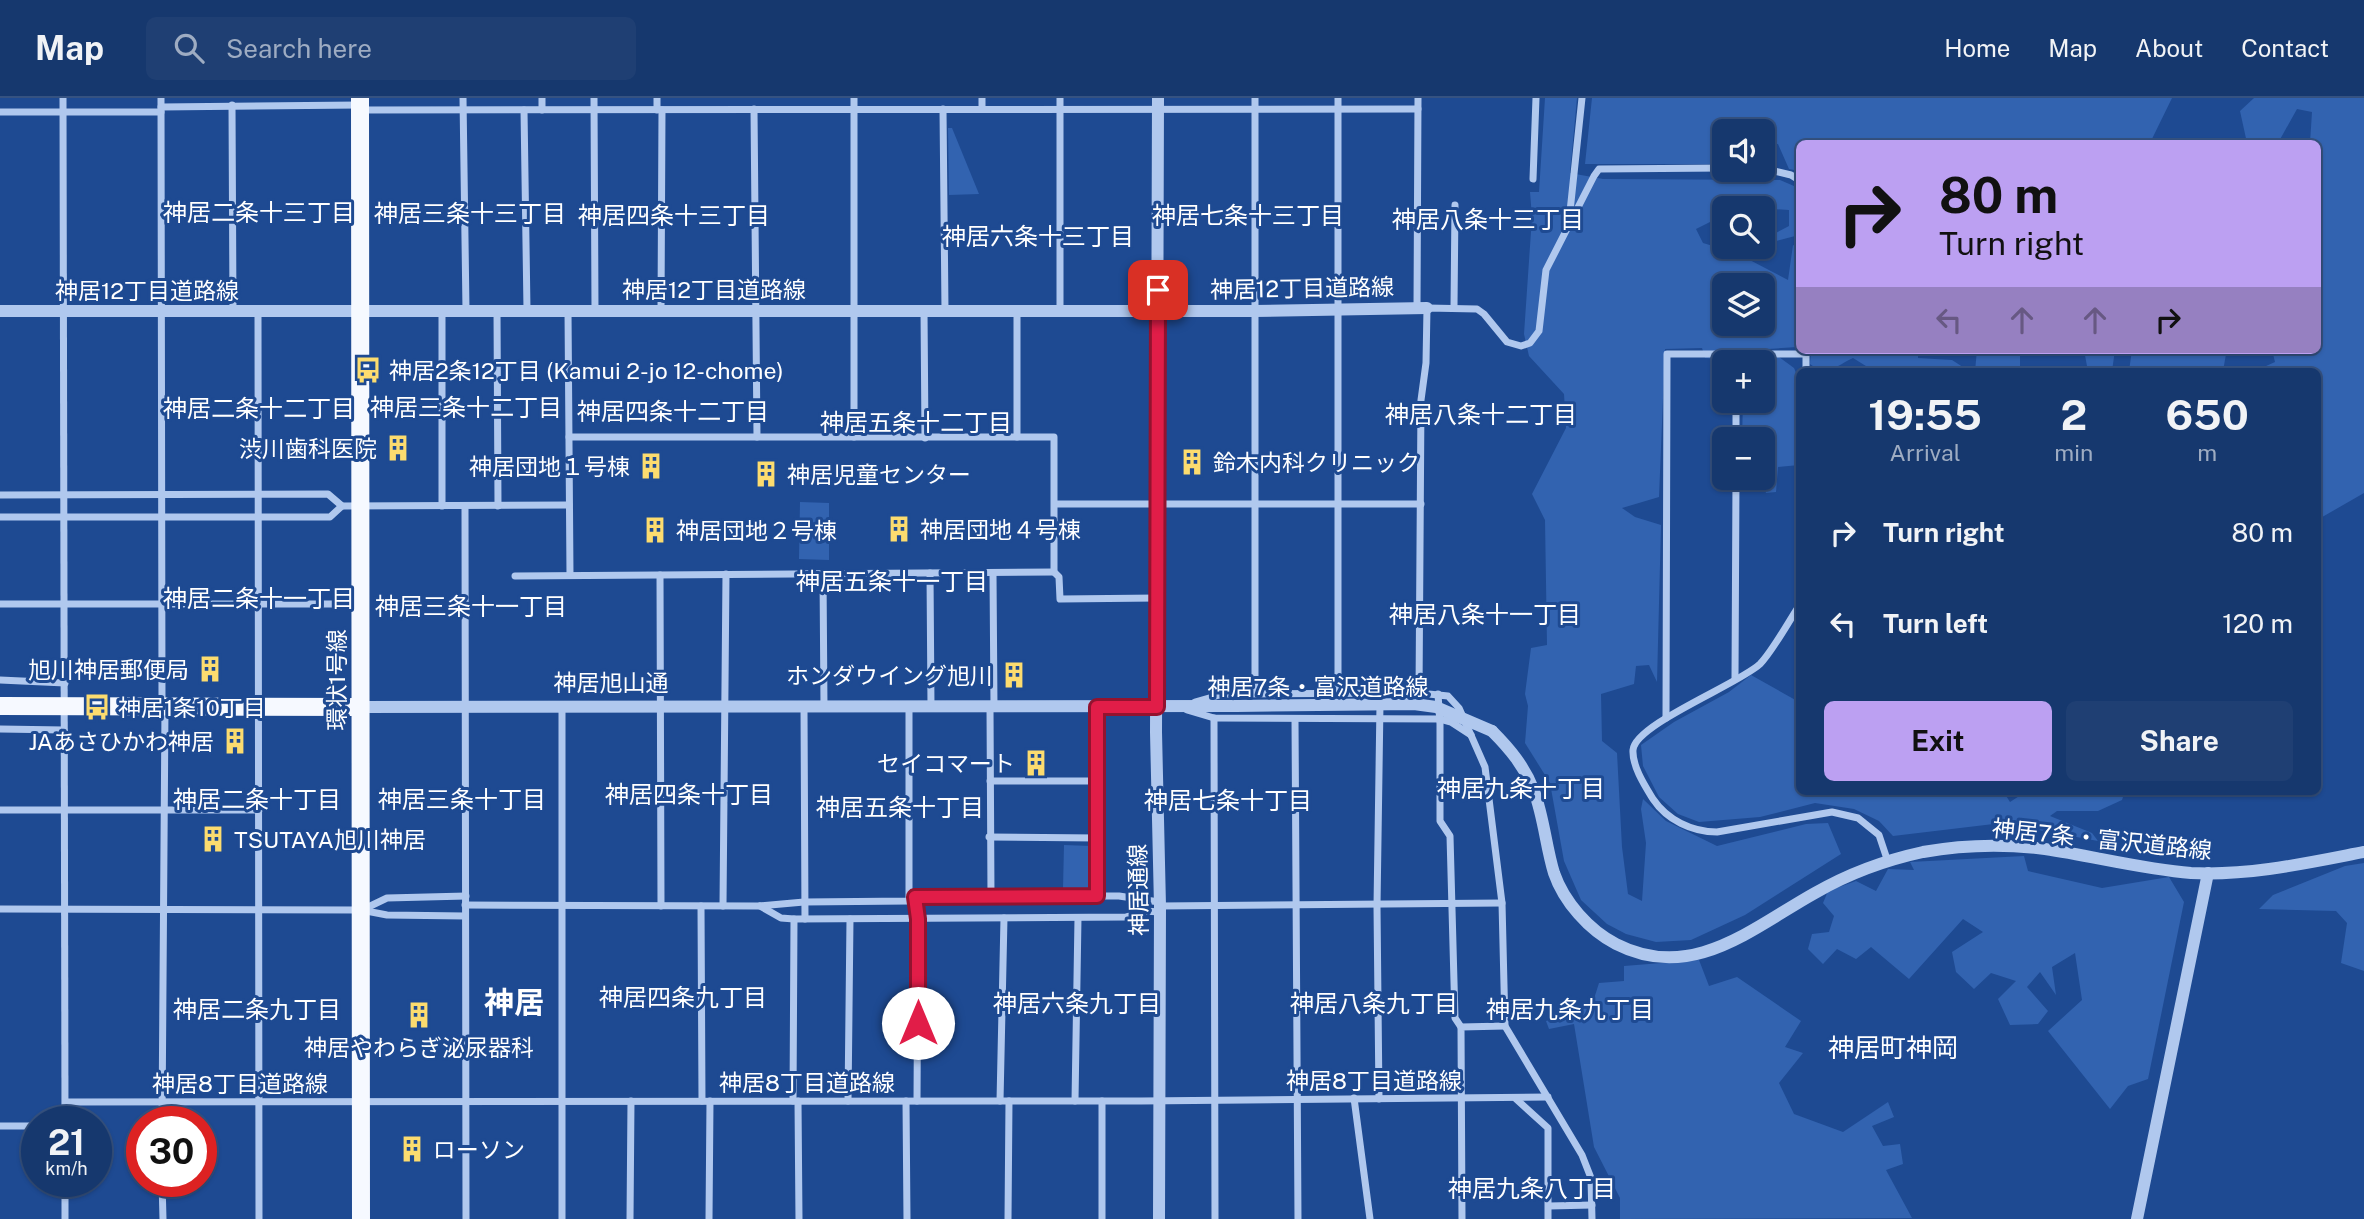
<!DOCTYPE html>
<html lang="en">
<head>
<meta charset="utf-8">
<style>
  body { margin:0; font-family:"Public Sans","Noto Sans JP",sans-serif; background:#1f3f73; color:#f1f3f6; height:100vh; display:flex; flex-direction:column; font-size:26px; white-space:nowrap }
  * { box-sizing:border-box; margin:0 }
  p { font-size:23px; color:#9eacc2 }
  .icon { flex:none; width:38px; height:38px; fill:none; stroke:currentColor; stroke-width:2; stroke-linecap:round; stroke-linejoin:round }
  .map { position:relative; flex:1; overflow:hidden }
  .side { position:absolute; left:1796px; top:270px; width:525px; height:427px; display:flex; flex-direction:column; background:#16386e; border-radius:10px; box-shadow:0 2px 5px #0004,0 0 0 2px #355281 }
  .side>* { flex:none }
  .top-card { position:absolute; left:1796px; top:42px; width:525px; height:214px; border-radius:10px; box-shadow:0 2px 5px #0004,0 0 0 2px #355281; background:#bca0f2; color:#111; overflow:hidden }
  .buttons { position:absolute; left:1712px; top:21px; display:grid; gap:14px }
  .buttons a { display:grid; place-items:center; width:63px; height:63px; border-radius:10px; background:#16386e; box-shadow:0 2px 5px #0004,0 0 0 2px #355281; font-size:35px }
  .speed { position:absolute; left:21px; top:1008px; display:flex; gap:14px; font-size:35px; font-weight:700; text-align:center }
  .speed>* { display:grid; place-content:center; width:91px; height:91px; border-radius:50%; background:#16386e; box-shadow:0 2px 5px #0004,0 0 0 2px #355281; line-height:1 }
  .speed small { font-size:18px; font-weight:400 }
  .speed .limit { border:10px solid #d22; background:#fff; color:#111 }
  .pin { position:absolute; display:grid; place-items:center; width:60px; height:60px; color:#fff; margin:-30px; border-radius:14px; box-shadow:0 4px 10px #0006 }
  .me { position:absolute; width:77px; margin:-38px; rotate:0deg; stroke-linejoin:round; filter:drop-shadow(0 0 5px #0008) }
  .turn { display:flex; align-items:center; gap:24px; height:147px; padding:0 28px; font-size:32px }
  .turn .icon { width:91px; height:91px; stroke-width:2.5 }
  .turn b { display:block; font-size:49px; line-height:60px }
  .lanes { display:flex; align-items:center; height:66px; padding:0 28px; background:#0003; justify-content:center; gap:35px; direction:ltr }
  .lanes .off { opacity:.35 }
  .eta { display:flex; justify-content:space-evenly; align-items:center; height:119px; text-align:center }
  .eta b { font-size:42px; font-weight:700; line-height:49px }
  .primary-button { display:flex; gap:14px; margin-top:auto; padding:14px 28px }
  .primary-button a { flex:1; height:80px; border-radius:10px; background:#bca0f2; color:#111; font-size:28px; font-weight:700; line-height:80px; text-align:center }
  .primary-button a+a { background:#1f3f73; color:#f1f3f6 }
  ul { padding:0; list-style:none }
  li { display:flex; align-items:center; gap:21px; height:91px; padding:0 28px }
  li div { flex:1 }
  li b { display:block; font-size:26px }
  li em { font-style:normal }
  header { display:flex; align-items:center; gap:42px; box-sizing:border-box; height:98px; padding:0 35px; background:#16386e; border-bottom:2px solid #355281 }
  header strong { font-size:33px }
  nav { display:flex; gap:38px; margin-inline-start:auto; font-size:24px }
  .search { width:490px; height:63px; background:#1f3f73; display:flex; align-items:center; gap:18px; box-sizing:border-box; padding:0 24px; border-radius:10px; color:#9eacc2; font-size:26px }
  .map>svg:first-child { display:block }
</style>
</head>
<body>
<header>
<strong>Map</strong>
<div class="search"><svg class="icon" aria-label="search" viewBox="0 0 24 24"><circle cx="10" cy="10" r="6"/><path d="M15 15l6 6"/></svg>Search here</div>
<nav><a>Home</a><a>Map</a><a>About</a><a>Contact</a></nav>
</header>
<div class="map">
<svg width="2364" height="1121" viewBox="0 0 2364 1121">
  <rect width="100%" height="100%" fill="#1e4a92"/>
  <g fill="#3263b0" fill-rule="evenodd">
    <path d="M1545 0H1577L1570 75 1603 81 1780 82 1794 88 1799 96V137L1776 143 1774 136 1789 128V112L1772 111 1765 96 1736 110H1724V117L1696 131 1703 145 1713 148 1711 131 1724 127V149H1742V158L1788 182 1793 147 1799 150 1797 249 1768 251 1794 270 1799 282V367L1778 369 1776 394 1766 395 1762 380V341H1742L1743 303H1762V264L1705 260 1702 250 1665 251 1659 399 1622 410 1635 419 1661 427 1657 584 1649 567 1636 568 1634 586 1601 596 1602 643 1617 655 1622 749 1628 796 1642 803 1646 745 1641 711 1643 701 1666 723 1717 748 1806 726 1828 725 1841 756 1745 817 1691 842 1656 844 1626 836 1607 826 1581 802 1564 763 1550 685 1525 645 1528 608 1525 596 1531 550 1547 547 1545 422 1532 396 1566 330 1564 296 1529 258 1524 236 1532 119 1530 94H1539ZM1724 187H1762V226H1724Z"/>
    <path d="M1592 0H2172L2150 45 1799 46V73L1789 71 1778 46 1762 45V33H1724V66H1585Z"/>
    <path d="M2254 0H2364V395L2317 422V273H2255L2275 264 2272 252H2317V46L2310 45 2312 14 2297 11 2278 45H2247L2240 13Z"/>
    <path d="M948 30H952L979 96 949 97Z"/>
    <path d="M1811 252H1918V260L1952 262 1969 273H1874L1853 260C1836 268 1827 279 1810 266Z"/>
    <path d="M1977 252H2020V271L2059 273 2087 268 2084 252H2115L2112 273H1975Z"/>
    <path d="M2132 252H2223L2226 256 2223 273H2129Z"/>
    <path d="M800 404 829 405V462L799 461Z"/>
    <path d="M1751 577 1799 604V693H2003L2010 704 2027 693H2125L2122 702 2098 713H2057L2050 718 2092 735 2098 743 2002 725 1893 738 1879 723 1854 711 1815 705 1760 719 1699 724 1678 716 1659 699 1643 668 1641 647 1674 624 1729 594Z"/>
    <path d="M1064 747 1091 748V791H1063Z"/>
    <path d="M2024 758 2028 773 2102 790 2169 779 2184 804 2148 981 2128 988 2110 1011 2048 933 2082 902 2075 855 2052 869 2056 897 2040 874 2027 889 2048 913 2038 926 2010 927 1998 901 2016 883 1991 875 1974 891 1956 874 1952 854 1983 834 1963 821 1909 881 1871 849 1856 861 1837 851 1823 866 1808 851 1812 836 1829 834 1834 818 1823 805 1828 793 1856 783 1876 793 1888 771 1914 772 1910 764Z"/>
    <path d="M2364 765V873L2341 865 2347 825 2336 813 2259 811 2273 797 2345 768Z"/>
    <path d="M1699 862 1709 888 1737 879 1801 923 1785 949 1803 955 1779 985 1794 1016 1843 1034 1888 1004 1894 1019 1872 1028 1883 1048 1900 1046 1903 1066 1886 1072 1912 1120 1620 1121V1100L1594 1049 1574 926 1549 931 1546 923 1592 907 1599 885 1624 883V868Z"/>
  </g>
  <g fill="none" stroke-linecap="round" stroke-linejoin="round">
    <g stroke="#b0c8ee" stroke-width="7">
      <path d="M63 0 65 1024"/>
      <path d="M161 0 162 608"/>
      <path d="M463 0 466 212"/>
      <path d="M594 0 595 212"/>
      <path d="M657 0V12"/>
      <path d="M854 0V339"/>
      <path d="M982 0V11"/>
      <path d="M1060 0V212"/>
      <path d="M1255 0V595"/>
      <path d="M1338 0V595"/>
      <path d="M232 7 233 213"/>
      <path d="M161 9 359 7"/>
      <path d="M754 11 757 339"/>
      <path d="M943 11 945 212"/>
      <path d="M362 12 1418 11"/>
      <path d="M524 12 527 212"/>
      <path d="M542 12V0"/>
      <path d="M0 14H161"/>
      <path d="M1762 70 1791 77 1799 82"/>
      <path d="M1533 81 1536 0"/>
      <path d="M1569 123 1582 0"/>
      <path d="M1454 209 1455 107"/>
      <path d="M1417 210 1418 0"/>
      <path d="M497 212 498 408"/>
      <path d="M568 212 570 477"/>
      <path d="M661 212 662 12"/>
      <path d="M924 212 925 340"/>
      <path d="M1017 212V339"/>
      <path d="M258 213 259 1121"/>
      <path d="M1806 273V253"/>
      <path d="M569 339H1054V474L1059 479 1060 501 1157 500"/>
      <path d="M1736 341V303"/>
      <path d="M0 397 328 396 342 408 569 407"/>
      <path d="M1055 406H1421"/>
      <path d="M442 408V213"/>
      <path d="M465 408 466 1121"/>
      <path d="M0 419H330L342 408"/>
      <path d="M930 475 931 609"/>
      <path d="M993 475 994 609"/>
      <path d="M823 476 824 609"/>
      <path d="M660 477 661 808"/>
      <path d="M515 478 1054 474"/>
      <path d="M0 506H359"/>
      <path d="M1799 508C1789 523 1772 554 1760 566 1739 586 1635 626 1633 652 1632 668 1645 688 1653 701 1667 722 1692 734 1717 734L1832 714 1858 720 1879 737 1888 764"/>
      <path d="M1735 581 1736 380"/>
      <path d="M0 582 65 585"/>
      <path d="M1419 595 1421 302 1426 265 1427 210 1477 211 1484 216 1507 244 1521 248 1530 245 1539 233 1546 172 1594 78 1599 71 1724 70"/>
      <path d="M1438 596 1440 626V723L1450 738 1455 920 1461 929"/>
      <path d="M1195 604 1223 596 1419 595 1448 598 1459 610 1485 669 1502 805 1505 928 1582 1057 1591 1080 1592 1121"/>
      <path d="M804 609 805 821"/>
      <path d="M909 609V803"/>
      <path d="M990 609 991 798"/>
      <path d="M1097 609V798"/>
      <path d="M1187 612 1214 620 1440 621 1451 624 1471 637"/>
      <path d="M1214 620 1215 1121"/>
      <path d="M1666 620 1667 256H1806"/>
      <path d="M1295 621 1298 1121"/>
      <path d="M0 631 64 632"/>
      <path d="M990 683H1096"/>
      <path d="M0 712H259"/>
      <path d="M989 739 1097 740"/>
      <path d="M915 799 918 821 917 1003"/>
      <path d="M465 807 759 808 804 804 909 803 915 799 1097 798H1119L1159 804"/>
      <path d="M701 808 702 1003"/>
      <path d="M723 808 726 476"/>
      <path d="M760 808 781 820 794 821 1126 819 1144 813 1160 814"/>
      <path d="M1160 808 1502 805"/>
      <path d="M0 811 361 812 387 817 465 818"/>
      <path d="M362 812 387 800 466 798"/>
      <path d="M1354 1000 1370 1121"/>
      <path d="M1379 1001 1377 808 1380 606"/>
      <path d="M1516 1001 1548 1030V1121"/>
      <path d="M793 1003 794 821"/>
      <path d="M798 1003 799 1121"/>
      <path d="M848 1003 850 821"/>
      <path d="M906 1003 907 1121"/>
      <path d="M1000 1003 1004 820"/>
      <path d="M1075 1003 1078 820"/>
      <path d="M1102 1003V1121"/>
      <path d="M66 1004 1141 1003 1548 999"/>
      <path d="M162 1024 165 609"/>
      <path d="M0 1028H37"/>
      <path d="M162 1083 163 1121"/>
      <path d="M1549 1108 1592 1107"/>
      <path d="M65 1121V1083"/>
      <path d="M562 1121V609"/>
      <path d="M630 1121 631 1003"/>
      <path d="M709 1121 710 1003"/>
      <path d="M1008 1121 1009 1003"/>
      <path d="M1462 1121 1461 929 1505 928"/>
    </g>
    <g stroke="#b0c8ee" stroke-width="12">
      <path d="M1158 0 1156 634 1160 808 1159 1121"/>
      <path d="M0 213H1254L1427 210"/>
      <path d="M360 609 1236 608"/>
      <path d="M1492 633C1510 651 1525 669 1534 693 1544 720 1546 749 1554 775 1564 804 1589 832 1616 846 1692 885 1752 830 1815 795 1848 776 1886 762 1923 754 1962 747 2006 746 2045 751 2093 758 2142 771 2191 775 2249 778 2307 765 2364 754"/>
      <path d="M2137 1121 2208 775"/>
    </g>
    <g stroke="#f6f9ff" stroke-width="18">
      <path d="M360 0 361 1121"/>
      <path d="M0 608 360 609"/>
    </g>
    <path stroke="#b0c8ee" stroke-width="12" d="M1236 608 1414 606 1436 609 1492 633"/>
  </g>
  <g fill="none" stroke-linecap="round" stroke-linejoin="round">
    <g stroke="#92132f" stroke-width="18">
      <path id="route" d="M918 925V821L915 799 1097 798V609H1157L1158 192"/>
    </g>
    <use href="#route" stroke="#e11d48" stroke-width="12"/>
  </g>
  <defs>
    <g id="bus-bare" transform="scale(2.1)"><path d="M-5-6H5V4H4V6H2V4H-2V6H-4V4H-5ZM-3.5-4V0h7V-4ZM-3.5 1.2v1.5H-2V1.2ZM2 1.2v1.5H3.5V1.2Z" fill="#fcdc6f" stroke="#1e4a92" stroke-width="2.5" paint-order="stroke"/></g>
    <g id="building-bare" transform="scale(2.1)"><path d="M-4-6H4V6H1V3H-1V6H-4ZM-2.5-4.3h1.7v1.8h-1.7ZM.8-4.3h1.7v1.8H.8ZM-2.5-1h1.7V.8h-1.7ZM.8-1h1.7V.8H.8Z" fill="#fcdc6f" stroke="#1e4a92" stroke-width="2.5" paint-order="stroke"/></g>
  </defs>
  <g fill-rule="evenodd">
    <use href="#bus-bare" x="368" y="272"/>
    <use href="#building-bare" x="398" y="350"/>
    <use href="#building-bare" x="1192" y="364"/>
    <use href="#building-bare" x="651" y="368"/>
    <use href="#building-bare" x="766" y="376"/>
    <use href="#building-bare" x="899" y="431"/>
    <use href="#building-bare" x="655" y="432"/>
    <use href="#building-bare" x="210" y="571"/>
    <use href="#building-bare" x="1014" y="577"/>
    <use href="#bus-bare" x="97" y="609"/>
    <use href="#building-bare" x="235" y="643"/>
    <use href="#building-bare" x="1036" y="665"/>
    <use href="#building-bare" x="213" y="741"/>
    <use href="#building-bare" x="419" y="917"/>
    <use href="#building-bare" x="412" y="1051"/>
  </g>
  <g text-anchor="middle" dominant-baseline="central" stroke-width="6" stroke-linejoin="round" paint-order="stroke">
    <g font-size="23" fill="#fff" stroke="#1e4a92">
      <text transform="translate(1302 190) rotate(-1)">神居12丁目道路線</text>
      <text x="714" y="191">神居12丁目道路線</text>
      <text x="147" y="192">神居12丁目道路線</text>
      <text transform="translate(336 582) rotate(-90)">環状1号線</text>
      <text x="611" y="584">神居旭山通</text>
      <text x="1318" y="588">神居7条・富沢道路線</text>
      <text transform="translate(2102 741) rotate(6)">神居7条・富沢道路線</text>
      <text transform="translate(1138 792) rotate(-91)">神居通線</text>
      <text x="1374" y="982">神居8丁目道路線</text>
      <text x="807" y="984">神居8丁目道路線</text>
      <text x="240" y="985">神居8丁目道路線</text>
    </g>
    <g font-size="23" fill="#fff" stroke="#1e4a92" text-anchor="start">
      <text x="389" y="272">神居2条12丁目 (Kamui 2-jo 12-chome)</text>
      <text x="377" y="350" text-anchor="end">渋川歯科医院</text>
      <text x="1213" y="364">鈴木内科クリニック</text>
      <text x="630" y="368" text-anchor="end">神居団地１号棟</text>
      <text x="787" y="376">神居児童センター</text>
      <text x="920" y="431">神居団地４号棟</text>
      <text x="676" y="432">神居団地２号棟</text>
      <text x="189" y="571" text-anchor="end">旭川神居郵便局</text>
      <text x="993" y="577" text-anchor="end">ホンダウイング旭川</text>
      <text x="118" y="609">神居1条10丁目</text>
      <text x="214" y="643" text-anchor="end">JAあさひかわ神居</text>
      <text x="1015" y="665" text-anchor="end">セイコマート</text>
      <text x="234" y="741">TSUTAYA旭川神居</text>
      <text x="419" y="949" text-anchor="middle">神居やわらぎ泌尿器科</text>
      <text x="433" y="1051">ローソン</text>
    </g>
    <g font-size="24" fill="#fff" stroke="#1e4a92">
      <text x="259" y="114">神居二条十三丁目</text>
      <text x="470" y="115">神居三条十三丁目</text>
      <text x="674" y="117">神居四条十三丁目</text>
      <text x="1248" y="117">神居七条十三丁目</text>
      <text x="1488" y="121">神居八条十三丁目</text>
      <text x="1038" y="138">神居六条十三丁目</text>
      <text x="466" y="309">神居三条十二丁目</text>
      <text x="259" y="310">神居二条十二丁目</text>
      <text x="673" y="313">神居四条十二丁目</text>
      <text x="1481" y="316">神居八条十二丁目</text>
      <text x="916" y="324">神居五条十二丁目</text>
      <text x="892" y="483">神居五条十一丁目</text>
      <text x="259" y="500">神居二条十一丁目</text>
      <text x="471" y="508">神居三条十一丁目</text>
      <text x="1485" y="516">神居八条十一丁目</text>
      <text x="1521" y="690">神居九条十丁目</text>
      <text x="689" y="696">神居四条十丁目</text>
      <text x="257" y="701">神居二条十丁目</text>
      <text x="462" y="701">神居三条十丁目</text>
      <text x="1228" y="702">神居七条十丁目</text>
      <text x="900" y="709">神居五条十丁目</text>
      <text x="683" y="899">神居四条九丁目</text>
      <text x="1077" y="905">神居六条九丁目</text>
      <text x="1374" y="905">神居八条九丁目</text>
      <text x="257" y="911">神居二条九丁目</text>
      <text x="1570" y="911">神居九条九丁目</text>
      <text x="1532" y="1090">神居九条八丁目</text>
    </g>
    <g font-size="26" fill="#fff" stroke="#1e4a92">
      <text x="1893" y="949">神居町神岡</text>
    </g>
    <g font-size="30" font-weight="bold" fill="#fff" stroke="#1e4a92">
      <text x="514" y="904">神居</text>
    </g>
  </g>
</svg>
<div class="buttons">
<a><svg class="icon" aria-label="sound" viewBox="0 0 24 24"><path d="M4 9h4l5-4v14l-5-4H4zM17 9q2 3 0 6"/></svg></a>
<a><svg class="icon" aria-label="search" viewBox="0 0 24 24"><circle cx="10" cy="10" r="6"/><path d="M15 15l6 6"/></svg></a>
<a><svg class="icon" aria-label="layers" viewBox="0 0 24 24"><path d="M12 4l9 5-9 5-9-5zM3 14l9 5 9-5"/></svg></a>
<a>+</a>
<a>−</a>
</div>
<div class="speed"><div>21<small>km/h</small></div><div class="limit">30</div></div>
<div class="pin" style="left:1158px;top:192px;background:#d93025"><svg class="icon" aria-label="arrive" viewBox="0 0 24 24"><path d="M6 21V4h12l-3 4 3 4H6"/></svg></div>
<svg class="me" style="left:918px;top:925px" viewBox="-20 -20 40 40"><circle r="19" fill="#fff"/><path d="M0-13L10 11 0 6-10 11z" fill="#e11d48"/></svg>
<div class="top-card">
<div class="turn"><svg class="icon" aria-label="right" viewBox="0 0 24 24"><path d="M7 20v-9h11M14 6l5 5-5 5"/></svg><div><b>80 m</b>Turn right</div></div>
<div class="lanes"><svg class="icon off" aria-label="left" viewBox="0 0 24 24"><path d="M17 20v-9H6M10 6l-5 5 5 5"/></svg><svg class="icon off" aria-label="ahead" viewBox="0 0 24 24"><path d="M12 20V5M6 11l6-6 6 6"/></svg><svg class="icon off" aria-label="ahead" viewBox="0 0 24 24"><path d="M12 20V5M6 11l6-6 6 6"/></svg><svg class="icon" aria-label="right" viewBox="0 0 24 24"><path d="M7 20v-9h11M14 6l5 5-5 5"/></svg></div>
</div>
<section class="side">
<div class="eta">
<div><b>19:55</b><p>Arrival</p></div>
<div><b>2</b><p>min</p></div>
<div><b>650</b><p>m</p></div>
</div>
<ul>
<li><svg class="icon" aria-label="right" viewBox="0 0 24 24"><path d="M7 20v-9h11M14 6l5 5-5 5"/></svg><div><b>Turn right</b></div><em>80 m</em></li>
<li><svg class="icon" aria-label="left" viewBox="0 0 24 24"><path d="M17 20v-9H6M10 6l-5 5 5 5"/></svg><div><b>Turn left</b></div><em>120 m</em></li>
</ul>
<div class="primary-button"><a>Exit</a><a>Share</a></div>
</section>
</div>
</body>
</html>
